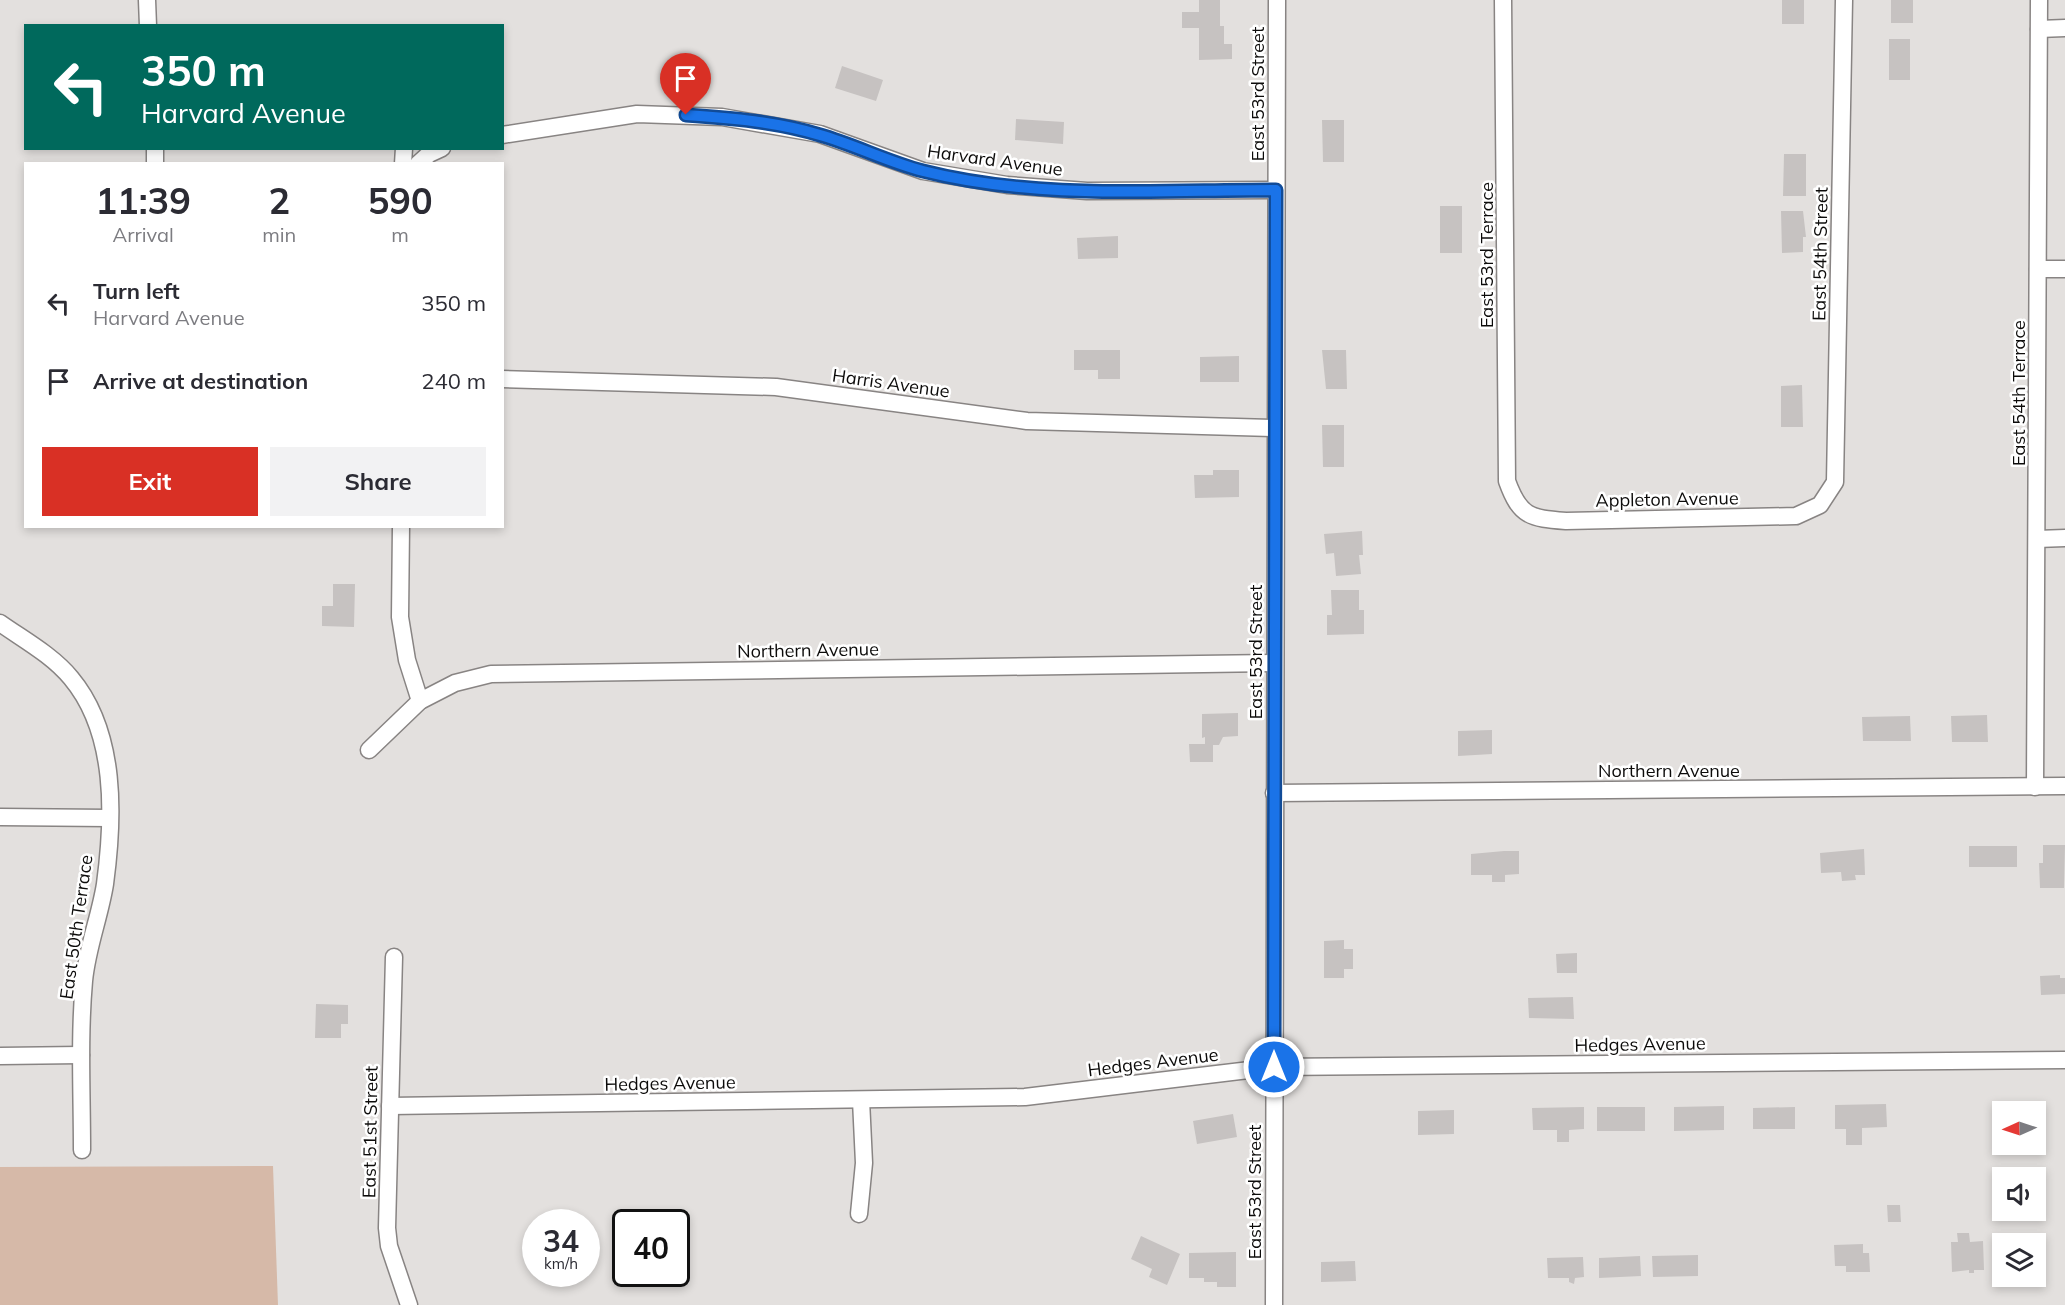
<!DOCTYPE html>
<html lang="en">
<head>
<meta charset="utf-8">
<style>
  body { margin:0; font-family:Mulish,sans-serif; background:#f2f2f3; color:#2b2b33; height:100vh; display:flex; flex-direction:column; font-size:22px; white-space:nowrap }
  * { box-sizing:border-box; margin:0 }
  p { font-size:20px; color:#7c7c81 }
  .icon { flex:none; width:33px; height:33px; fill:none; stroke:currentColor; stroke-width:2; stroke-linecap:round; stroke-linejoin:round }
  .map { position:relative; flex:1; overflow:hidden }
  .details { position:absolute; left:24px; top:162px; width:480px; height:366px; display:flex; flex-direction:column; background:#fff; border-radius:0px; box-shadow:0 3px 9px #0003 }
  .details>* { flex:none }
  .hud { position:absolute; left:24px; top:24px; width:480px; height:126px; border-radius:0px; box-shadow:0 3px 9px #0003; background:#00695c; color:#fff; overflow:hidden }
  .needle { width:39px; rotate:267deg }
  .buttons { position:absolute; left:1992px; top:1101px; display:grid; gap:12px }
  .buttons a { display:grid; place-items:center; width:54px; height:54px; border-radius:0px; background:#fff; box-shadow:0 3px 9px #0003; font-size:30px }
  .speed { position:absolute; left:522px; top:1209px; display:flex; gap:12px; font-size:30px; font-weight:700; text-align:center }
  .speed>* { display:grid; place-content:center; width:78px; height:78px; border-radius:50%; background:#fff; box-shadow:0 3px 9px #0003; line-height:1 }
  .speed small { font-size:15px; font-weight:400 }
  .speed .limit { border:3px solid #111; border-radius:9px; background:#fff; color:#111 }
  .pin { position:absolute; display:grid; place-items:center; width:51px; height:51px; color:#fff; margin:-62px -26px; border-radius:50% 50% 50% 0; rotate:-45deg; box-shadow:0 0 6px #0007 }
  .pin .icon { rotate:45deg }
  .me { position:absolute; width:66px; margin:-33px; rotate:0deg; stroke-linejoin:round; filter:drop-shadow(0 0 4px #0008) }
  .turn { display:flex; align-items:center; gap:21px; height:126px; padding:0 18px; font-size:27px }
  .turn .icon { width:78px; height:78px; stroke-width:2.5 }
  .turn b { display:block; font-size:42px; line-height:51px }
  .eta { display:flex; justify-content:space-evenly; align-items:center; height:102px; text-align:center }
  .eta b { font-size:36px; font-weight:700; line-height:42px }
  .button { display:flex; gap:12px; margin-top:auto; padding:12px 18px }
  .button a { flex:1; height:69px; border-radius:0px; background:#d93025; color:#fff; font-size:24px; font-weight:700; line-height:69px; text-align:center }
  .button a+a { background:#f2f2f3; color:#2b2b33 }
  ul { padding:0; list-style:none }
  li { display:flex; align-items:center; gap:18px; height:78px; padding:0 18px }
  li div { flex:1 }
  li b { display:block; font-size:22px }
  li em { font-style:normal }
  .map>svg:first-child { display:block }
</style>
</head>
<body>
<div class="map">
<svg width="2065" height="1305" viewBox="0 0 2065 1305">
  <rect width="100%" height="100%" fill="#e3e0de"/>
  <path fill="#d6b9a8" d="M273 1166 278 1305H0V1167Z"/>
  <g fill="#c6c2c1">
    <path d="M1199 0H1220V26H1224V44H1232V59L1199 60V28H1182V12H1199Z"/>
    <rect x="1782" y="0" width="22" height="24"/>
    <rect x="1891" y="0" width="22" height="23"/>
    <rect x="1889" y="39" width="21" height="41"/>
    <path d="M842 66 883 80 876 101 835 88Z"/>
    <path d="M1016 119 1064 122 1063 144 1015 140Z"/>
    <path d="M1322 120H1344V162H1323Z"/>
    <path d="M1784 154H1806V196H1783Z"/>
    <rect x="1440" y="206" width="22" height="47"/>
    <path d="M1781 211H1803L1806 237H1803V252L1782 253Z"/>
    <path d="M1118 236V258L1078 259 1077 238Z"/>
    <path d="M1074 350H1120V379H1098V370H1074Z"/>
    <path d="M1322 350H1346L1347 389H1326Z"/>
    <path d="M1239 356V382H1200V357Z"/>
    <path d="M1802 385 1803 427H1781V386Z"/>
    <path d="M1322 425H1344V467H1323Z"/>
    <path d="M1213 470H1239V497L1195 498 1194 475H1213Z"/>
    <path d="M1362 531 1363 555H1359L1361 574 1336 576 1334 553 1326 554 1324 534Z"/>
    <path d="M333 584H355L354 627 322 626V606H333Z"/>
    <path d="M1331 590H1359V610H1364V634L1327 635V615H1332Z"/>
    <path d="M1238 713V736L1223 737 1219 745H1213V762H1190L1189 744H1205V737L1202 738V714Z"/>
    <path d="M1987 715 1988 742H1952L1951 716Z"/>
    <path d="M1910 716 1911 741H1863L1862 717Z"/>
    <path d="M1492 730V754L1458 756V731Z"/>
    <path d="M2043 845H2065L2064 888H2040L2039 863H2043Z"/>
    <rect x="1969" y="846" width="48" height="21"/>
    <path d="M1864 849 1865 875H1855L1856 880 1842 881 1841 872 1821 873 1820 853Z"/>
    <path d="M1504 851H1519V874L1505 875V882H1492V875H1471V854Z"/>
    <path d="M1344 940V949H1353V969H1344V978H1324V941Z"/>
    <path d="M1577 953V973H1557L1556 954Z"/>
    <path d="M2060 975V978H2065V994L2041 995 2040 976Z"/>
    <path d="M1573 997 1574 1019 1529 1018 1528 998Z"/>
    <path d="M316 1004 348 1005V1024H341V1038H315Z"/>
    <path d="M1886 1104 1887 1127 1862 1128V1145H1846V1129H1835V1105Z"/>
    <path d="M1724 1106V1130L1674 1131V1107Z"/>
    <path d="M1584 1107V1129L1569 1130V1142H1557V1130H1533L1532 1108Z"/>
    <rect x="1597" y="1107" width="48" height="24"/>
    <path d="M1795 1107V1129H1753V1108Z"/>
    <path d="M1454 1110V1134L1418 1135V1111Z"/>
    <path d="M1233 1114 1237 1137 1197 1144 1193 1121Z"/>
    <path d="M1887 1205H1900L1901 1222H1888Z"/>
    <path d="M1957 1233H1969L1970 1242 1983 1241 1984 1270H1974V1273H1969V1270L1952 1272 1951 1242H1958Z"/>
    <path d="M1141 1236 1180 1254 1167 1285 1149 1277 1152 1269 1131 1259Z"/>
    <path d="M1863 1244V1253H1869L1870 1272H1846V1266H1835L1834 1245Z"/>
    <path d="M1236 1252V1287H1217V1282H1204V1278H1189V1253Z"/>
    <path d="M1698 1255V1276L1653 1277 1652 1256Z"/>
    <path d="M1640 1256 1641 1276 1599 1278V1258Z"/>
    <path d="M1583 1257 1584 1277 1575 1278 1574 1284 1569 1282V1278H1548L1547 1258Z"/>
    <path d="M1355 1261 1356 1281 1321 1282V1262Z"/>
  </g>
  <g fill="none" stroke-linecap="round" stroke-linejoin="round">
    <g stroke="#888483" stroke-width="19">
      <g id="minor">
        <path d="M147 0 148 26"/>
        <path d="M1503 0 1507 481C1520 517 1530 518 1566 521L1796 516 1820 505 1835 482 1844 0"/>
        <path d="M2039 29 2065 28"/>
        <path d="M502 135 637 114 722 117 820 134 923 171 1007 185 1087 191 1276 190"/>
        <path d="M155 148V164"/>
        <path d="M403 164 404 148"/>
        <path d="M418 164 429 154 442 148"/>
        <path d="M2038 269H2065"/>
        <path d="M502 379 776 387 1027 421 1275 428"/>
        <path d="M401 526 400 617 407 660 420 701"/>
        <path d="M2037 539 2065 538"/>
        <path d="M0 623C24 640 52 655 71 678 117 733 114 817 105 884 100 916 87 948 84 981 79 1037 82 1094 82 1150"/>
        <path d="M369 750 420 701 455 683 491 674 1274 663"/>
        <path d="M2035 787 2039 0"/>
        <path d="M1274 793 2065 786"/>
        <path d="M0 817 109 818"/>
        <path d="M394 957 387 1228 389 1246 409 1305"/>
        <path d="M0 1056 81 1055"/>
        <path d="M390 1106 1025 1097 1274 1067 2065 1060"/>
        <path d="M859 1214 864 1163 861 1100"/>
        <path d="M1274 1305 1277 0"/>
      </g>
    </g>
    <use href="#minor" stroke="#fff" stroke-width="16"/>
  </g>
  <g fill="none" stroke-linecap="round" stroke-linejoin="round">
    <g stroke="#114b97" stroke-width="15">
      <path id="route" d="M686 115C731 118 778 122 820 135 855 145 888 162 923 171 1037 200 1159 190 1276 190L1274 1067"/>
    </g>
    <use href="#route" stroke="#1a73e8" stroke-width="10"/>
  </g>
  <g text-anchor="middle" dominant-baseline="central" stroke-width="5" stroke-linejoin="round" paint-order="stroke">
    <g font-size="18" fill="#0c0b0a" stroke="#fff">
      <text transform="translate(1257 94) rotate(-90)">East 53rd Street</text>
      <text transform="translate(995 160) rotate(8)">Harvard Avenue</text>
      <text transform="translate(1820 254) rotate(-89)">East 54th Street</text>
      <text transform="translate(1486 255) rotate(-90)">East 53rd Terrace</text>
      <text transform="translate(891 383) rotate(8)">Harris Avenue</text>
      <text transform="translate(2018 393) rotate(-90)">East 54th Terrace</text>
      <text transform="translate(1667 499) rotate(-1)">Appleton Avenue</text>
      <text transform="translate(808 650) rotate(-1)">Northern Avenue</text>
      <text transform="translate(1255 652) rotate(-90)">East 53rd Street</text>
      <text x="1669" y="770">Northern Avenue</text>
      <text transform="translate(76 927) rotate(-82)">East 50th Terrace</text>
      <text transform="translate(1640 1044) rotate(-1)">Hedges Avenue</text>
      <text transform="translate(1153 1062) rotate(-7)">Hedges Avenue</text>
      <text transform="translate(670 1083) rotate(-1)">Hedges Avenue</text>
      <text transform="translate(370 1132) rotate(-89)">East 51st Street</text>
      <text transform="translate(1254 1192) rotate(-90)">East 53rd Street</text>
    </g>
  </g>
</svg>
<div class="buttons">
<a><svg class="needle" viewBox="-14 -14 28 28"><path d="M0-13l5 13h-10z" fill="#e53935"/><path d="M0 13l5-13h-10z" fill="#7c7c81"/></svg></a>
<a><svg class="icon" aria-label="sound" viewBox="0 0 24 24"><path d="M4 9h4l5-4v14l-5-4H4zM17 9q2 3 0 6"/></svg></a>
<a><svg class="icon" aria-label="layers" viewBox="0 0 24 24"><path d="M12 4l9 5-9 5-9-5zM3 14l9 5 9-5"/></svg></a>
</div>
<div class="speed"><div>34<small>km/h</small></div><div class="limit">40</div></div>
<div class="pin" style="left:686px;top:115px;background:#d93025"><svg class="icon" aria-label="arrive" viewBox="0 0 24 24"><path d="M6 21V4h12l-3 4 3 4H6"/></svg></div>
<svg class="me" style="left:1274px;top:1067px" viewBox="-20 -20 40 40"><circle r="17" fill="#1a73e8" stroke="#fff" stroke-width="3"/><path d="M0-11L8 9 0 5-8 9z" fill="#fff"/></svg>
<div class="hud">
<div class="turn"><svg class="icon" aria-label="left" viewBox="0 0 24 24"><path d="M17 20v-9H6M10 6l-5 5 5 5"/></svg><div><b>350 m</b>Harvard Avenue</div></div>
</div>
<section class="details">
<div class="eta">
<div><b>11:39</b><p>Arrival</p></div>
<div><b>2</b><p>min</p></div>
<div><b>590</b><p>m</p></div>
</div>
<ul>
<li><svg class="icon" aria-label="left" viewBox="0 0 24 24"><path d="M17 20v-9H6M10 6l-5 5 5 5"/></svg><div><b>Turn left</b><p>Harvard Avenue</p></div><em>350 m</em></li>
<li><svg class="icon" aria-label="arrive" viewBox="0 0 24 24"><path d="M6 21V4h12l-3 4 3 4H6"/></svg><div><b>Arrive at destination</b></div><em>240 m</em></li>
</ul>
<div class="button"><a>Exit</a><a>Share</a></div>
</section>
</div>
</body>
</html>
